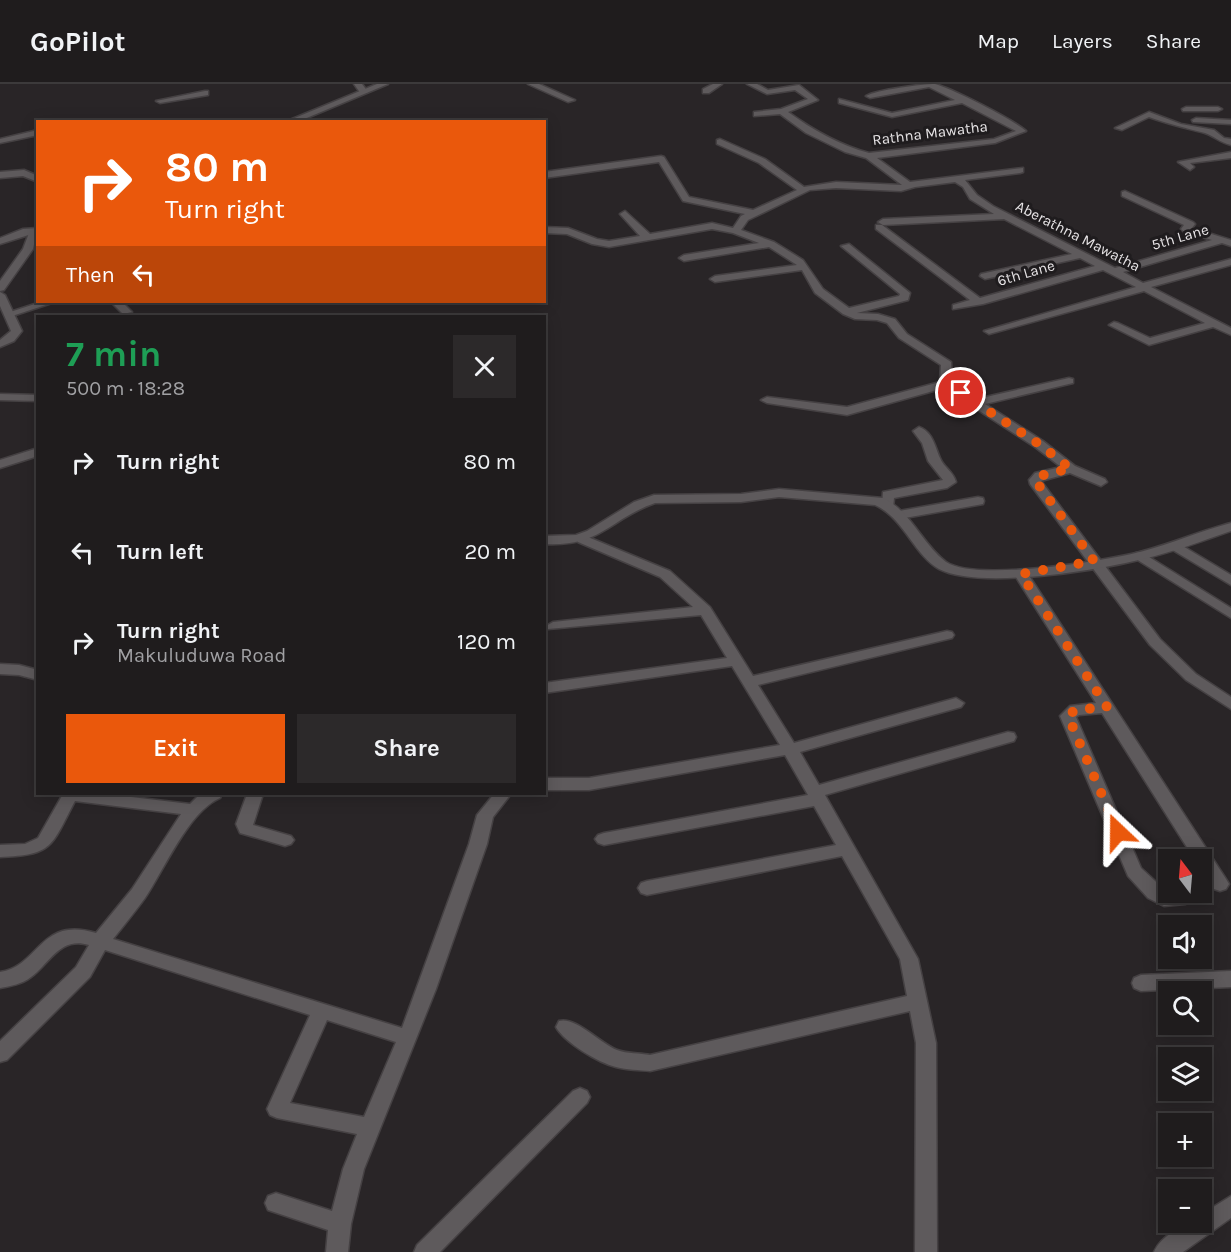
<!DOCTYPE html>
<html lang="en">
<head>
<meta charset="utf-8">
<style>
  body { margin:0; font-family:Karla,sans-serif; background:#2c292a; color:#f1f3f6; height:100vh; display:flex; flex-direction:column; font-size:22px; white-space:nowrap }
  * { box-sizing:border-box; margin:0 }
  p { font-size:20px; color:#a1a1a4 }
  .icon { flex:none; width:33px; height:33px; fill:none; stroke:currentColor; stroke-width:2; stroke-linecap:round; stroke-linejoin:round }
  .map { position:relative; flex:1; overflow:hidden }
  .drawer { position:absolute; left:36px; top:231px; width:510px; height:480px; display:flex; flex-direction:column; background:#1f1c1d; border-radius:0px; box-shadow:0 3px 15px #0003,0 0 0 2px #3c3a3b }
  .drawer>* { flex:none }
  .top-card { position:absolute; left:36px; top:36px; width:510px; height:183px; border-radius:0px; box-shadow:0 3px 15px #0003,0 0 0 2px #3c3a3b; background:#ea580c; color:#fff; overflow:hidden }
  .needle { width:39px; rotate:344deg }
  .buttons { position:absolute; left:1158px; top:765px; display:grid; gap:12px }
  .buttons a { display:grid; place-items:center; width:54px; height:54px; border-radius:0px; background:#1f1c1d; box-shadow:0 3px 15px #0003,0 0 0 2px #3c3a3b; font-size:30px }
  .pin { position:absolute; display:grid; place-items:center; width:51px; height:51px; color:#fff; margin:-26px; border:3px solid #fff; border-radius:50%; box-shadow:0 2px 6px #0007 }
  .me { position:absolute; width:66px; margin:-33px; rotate:337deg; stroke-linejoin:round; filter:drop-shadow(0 0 4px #0008) }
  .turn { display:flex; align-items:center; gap:21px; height:126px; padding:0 30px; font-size:27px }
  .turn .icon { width:78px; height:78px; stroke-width:2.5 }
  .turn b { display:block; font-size:42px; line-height:51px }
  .then { display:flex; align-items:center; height:57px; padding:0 30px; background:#0003; gap:12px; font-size:22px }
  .round { display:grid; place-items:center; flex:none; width:63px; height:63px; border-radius:0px; background:#2c292a }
  .summary { display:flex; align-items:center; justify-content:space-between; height:102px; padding:0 30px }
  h1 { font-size:36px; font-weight:700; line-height:45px; color:#1e9e55 }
  .button { display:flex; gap:12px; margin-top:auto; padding:12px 30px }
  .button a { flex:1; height:69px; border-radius:0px; background:#ea580c; color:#fff; font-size:24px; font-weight:700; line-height:69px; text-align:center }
  .button a+a { background:#2c292a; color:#f1f3f6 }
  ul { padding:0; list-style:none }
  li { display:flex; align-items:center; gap:18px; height:90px; padding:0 30px }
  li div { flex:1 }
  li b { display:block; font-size:22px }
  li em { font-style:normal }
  header { display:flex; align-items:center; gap:36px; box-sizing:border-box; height:84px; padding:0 30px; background:#1f1c1d; border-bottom:2px solid #3c3a3b }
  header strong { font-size:28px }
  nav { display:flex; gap:33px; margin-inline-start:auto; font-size:21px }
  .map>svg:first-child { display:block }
</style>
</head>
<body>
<header>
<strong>GoPilot</strong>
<nav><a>Map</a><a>Layers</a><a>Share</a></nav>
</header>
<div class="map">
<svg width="1231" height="1168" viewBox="0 0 1231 1168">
  <rect width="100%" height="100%" fill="#292527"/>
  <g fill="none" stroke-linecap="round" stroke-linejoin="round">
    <g stroke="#454143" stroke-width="3">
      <g id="street">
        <path d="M354 0H362L368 8 361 10Z"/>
        <path d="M528 0H539L575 16 568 18Z"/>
        <path d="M713 0H722L709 9H703V5Z"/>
        <path d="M747 0H757L768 6 799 1 818 16 788 28C813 46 839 61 869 69L994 55 1016 47 962 19 892 33 839 19V15L892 29 955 16 929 3 870 14 866 12C876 6 923 0 935 0 953 5 1012 35 1026 47L995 59 877 74 910 98 1023 84V88L1020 89 965 96 977 111 993 122 1115 184 1212 156 1183 147 1181 145 1184 141 1122 112V108L1125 107 1193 138 1195 140 1192 144 1231 156V162L1222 159 1123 188 1143 199 1231 175V181L1151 203 1231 244V251L1213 243 1149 261 1109 241 1114 238 1118 239 1150 254 1205 239 1144 207 989 250 984 247 1136 203 1103 186 983 220 953 225V221L970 216 876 145V141H882L980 214 1095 182 1080 174 985 195 980 192 981 190 1072 170 1004 135 883 141 878 138 883 135 994 130 970 115 963 103 955 98 915 103 901 107 836 104 810 106 748 136 741 146 774 158 803 176 823 205 849 224 899 212 900 210 841 162 849 160 910 209 908 216 857 229 878 230 895 235 907 250 951 278 952 299 977 315 1069 294 1073 295V299L985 320 1043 357 1075 382 1105 395 1107 398 1101 402 1070 389 1041 397 1160 555 1196 590 1231 613V625L1186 596 1150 561 1030 400 1029 396 1035 389 1061 383 1035 363 944 304 847 331 767 319 761 316 767 313 847 323 940 298 941 281 899 254 887 239 877 236 855 235 843 230 815 209 802 186 715 198 710 195 715 192 797 181 769 163 684 177 679 174 684 171 759 159 733 149 712 145 609 163 592 160 567 150 544 149V143L568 144 597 155 609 157 640 152 620 130 625 127 650 150 712 139 733 144 741 132 745 130 683 117 659 78 544 94V88L661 72 664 73 689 113 753 126 797 106 759 79 717 60V56L720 55 765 75 804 103 836 98 902 101 866 74 845 68 806 49 780 30 754 32V28L781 25 808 15 795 6 767 10Z"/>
        <path d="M205 7H208V11L160 19 156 17Z"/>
        <path d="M1186 23H1218L1222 25 1218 27H1183L1182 25Z"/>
        <path d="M1149 28 1181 40 1214 46 1224 54 1231 55V61C1219 58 1214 52 1205 49 1186 44 1168 40 1149 33L1122 46 1115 44Z"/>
        <path d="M1196 34 1231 36V40L1193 38 1192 36Z"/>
        <path d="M38 46V51L0 59V55Z"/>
        <path d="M1231 68V74L1190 79 1194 83 1190 86 1178 78Z"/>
        <path d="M24 86 38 92V98L23 92 0 94V88Z"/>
        <path d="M38 144V148L0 160V154L23 145Z"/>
        <path d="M41 218H55L9 233 4 230Z"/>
        <path d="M111 218H122L132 228 123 230Z"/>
        <path d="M919 343C933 348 935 363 940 374 944 384 953 387 956 398L947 404 894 414 893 424H883L882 421 883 408 943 396 928 377 922 359 913 347Z"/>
        <path d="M38 364V372L0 384V376Z"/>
        <path d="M978 413 983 414 984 417 983 420 899 435 892 431 899 427Z"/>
        <path d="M583 451 670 487 710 523 753 592 947 547 952 548 954 551 952 554 758 601 794 659 956 614 964 619 961 623 800 668 819 701 1008 648 1014 649 1016 653 1014 657 825 711 918 875 936 959 937 1168H915L916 959 910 927 650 987C639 986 627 986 616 983 599 979 564 958 556 943L559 937C575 932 600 959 617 966 627 970 640 969 650 971L907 912 900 875 842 772 647 811 641 809 638 804 641 799 647 797 836 761 814 722 604 761 598 759 595 755 598 751 604 749 808 711 785 671 589 706H544V694H589L780 661 732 582 544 609V599L727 574 701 531 548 545 546 542 553 538 693 523 660 493 578 458 576 455Z"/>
        <path d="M1176 458 1231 491V501L1171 465 1169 462 1171 459Z"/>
        <path d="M1141 468 1231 524V534L1136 475 1134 472 1136 469Z"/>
        <path d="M1021 486 1028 490 1226 795 1229 800 1226 805 1220 807 1214 805 1202 785V776H1195L1102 629 1079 631 1076 633 1141 784 1167 808H1202V803L1206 808 1203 813 1185 820 1164 822 1148 814 1128 792 1060 632 1070 622 1096 619 1014 490Z"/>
        <path d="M0 580 19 581 38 586V596L19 591 0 590Z"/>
        <path d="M63 710H106L190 720 200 710H222L220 714C188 728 164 786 145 814 135 828 124 841 113 855L402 944 469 760 477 731 494 710H511L493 733 487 760 436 905 364 1085 351 1140 348 1168H326L328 1146 268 1126 265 1119 268 1112 276 1109 332 1127 343 1085 357 1050 277 1034 270 1031 267 1025 310 931 105 866 90 893 7 976 0 978V957L76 883 89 861C60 852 50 879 31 893 22 900 11 902 0 904V888C40 882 39 832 96 849L132 805 181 730 75 717C51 762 54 771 0 773V761L25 760 38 754ZM327 936 396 958 364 1033 290 1019Z"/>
        <path d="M247 710H263L253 741 291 752 294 756 291 760 285 762 240 749 236 740Z"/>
        <path d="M1231 887V903L1141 907 1134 904 1132 899 1134 894 1141 891Z"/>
        <path d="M580 1004 587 1007 590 1013 587 1019 440 1168H414L417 1161 573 1007Z"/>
        <path d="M1231 1112V1134L1183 1168H1154C1161 1152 1185 1138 1202 1138V1130Z"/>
      </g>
    </g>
    <g stroke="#454143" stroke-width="3">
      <g id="secondary">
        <path d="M377 0H388L297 38H285Z"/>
        <path d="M38 143 33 165 4 206 0 207V197L23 165 29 149Z"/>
        <path d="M0 208 5 211 22 247 14 257 0 263V256L11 247 0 222Z"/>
        <path d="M0 310 38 311V317L0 316Z"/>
        <path d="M779 405 883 414C912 428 921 459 946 478 975 498 1104 477 1140 468 1171 460 1200 447 1231 439V447C1202 457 1173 468 1143 475 1099 486 979 506 939 485 914 471 904 434 875 421L779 413 741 418 655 419C609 435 602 463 544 460V452L576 451 587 447 634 418 654 411 741 410Z"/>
      </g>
    </g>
    <use href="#street" fill="#5e5a5c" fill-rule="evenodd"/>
    <use href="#secondary" fill="#5e5a5c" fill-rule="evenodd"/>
  </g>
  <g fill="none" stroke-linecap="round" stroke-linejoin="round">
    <path stroke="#ea580c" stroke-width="10" stroke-dasharray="0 18" d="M961 309 1039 360 1071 385 1047 389 1035 396 1094 477 1021 490 1107 623 1075 626 1068 632 1118 748"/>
  </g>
  <g text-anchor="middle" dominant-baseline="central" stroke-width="6" stroke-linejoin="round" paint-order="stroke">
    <g font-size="15" fill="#e7e4e6" stroke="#1f1c1e">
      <text transform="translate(930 49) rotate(-7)">Rathna Mawatha</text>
      <text transform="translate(1078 152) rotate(27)">Aberathna Mawatha</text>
      <text transform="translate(1180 153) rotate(-16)">5th Lane</text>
      <text transform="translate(1026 189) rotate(-16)">6th Lane</text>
    </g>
  </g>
</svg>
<div class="buttons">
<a><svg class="needle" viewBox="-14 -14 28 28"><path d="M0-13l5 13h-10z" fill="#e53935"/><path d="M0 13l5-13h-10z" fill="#a1a1a4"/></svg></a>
<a><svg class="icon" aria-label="sound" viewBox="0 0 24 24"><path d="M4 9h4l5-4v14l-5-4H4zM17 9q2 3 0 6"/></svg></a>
<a><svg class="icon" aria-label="search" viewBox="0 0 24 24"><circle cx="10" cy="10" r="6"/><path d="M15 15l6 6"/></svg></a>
<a><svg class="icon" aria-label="layers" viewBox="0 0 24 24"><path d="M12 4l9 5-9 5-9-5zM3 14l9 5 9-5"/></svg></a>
<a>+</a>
<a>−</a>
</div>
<div class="pin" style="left:961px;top:309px;background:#d93025"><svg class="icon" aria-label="arrive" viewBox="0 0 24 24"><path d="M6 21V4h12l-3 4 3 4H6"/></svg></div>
<svg class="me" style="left:1118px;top:748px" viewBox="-20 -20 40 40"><path d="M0-17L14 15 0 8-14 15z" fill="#ea580c" stroke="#fff" stroke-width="4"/></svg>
<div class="top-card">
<div class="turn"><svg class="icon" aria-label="right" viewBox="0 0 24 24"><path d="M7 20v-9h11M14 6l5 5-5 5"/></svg><div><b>80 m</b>Turn right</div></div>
<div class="then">Then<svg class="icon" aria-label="left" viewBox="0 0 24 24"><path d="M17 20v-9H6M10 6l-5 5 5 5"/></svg></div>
</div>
<section class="drawer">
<div class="summary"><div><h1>7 min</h1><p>500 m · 18:28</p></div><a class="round"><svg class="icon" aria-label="close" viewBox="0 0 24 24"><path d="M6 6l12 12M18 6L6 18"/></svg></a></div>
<ul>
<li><svg class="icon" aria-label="right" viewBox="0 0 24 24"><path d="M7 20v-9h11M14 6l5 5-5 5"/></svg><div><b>Turn right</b></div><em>80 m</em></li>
<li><svg class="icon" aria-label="left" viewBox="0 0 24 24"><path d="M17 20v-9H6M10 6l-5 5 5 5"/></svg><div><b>Turn left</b></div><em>20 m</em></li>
<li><svg class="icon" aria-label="right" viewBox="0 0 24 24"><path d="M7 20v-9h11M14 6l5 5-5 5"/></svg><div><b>Turn right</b><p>Makuluduwa Road</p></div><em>120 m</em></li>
</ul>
<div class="button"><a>Exit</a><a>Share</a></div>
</section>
</div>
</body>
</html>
